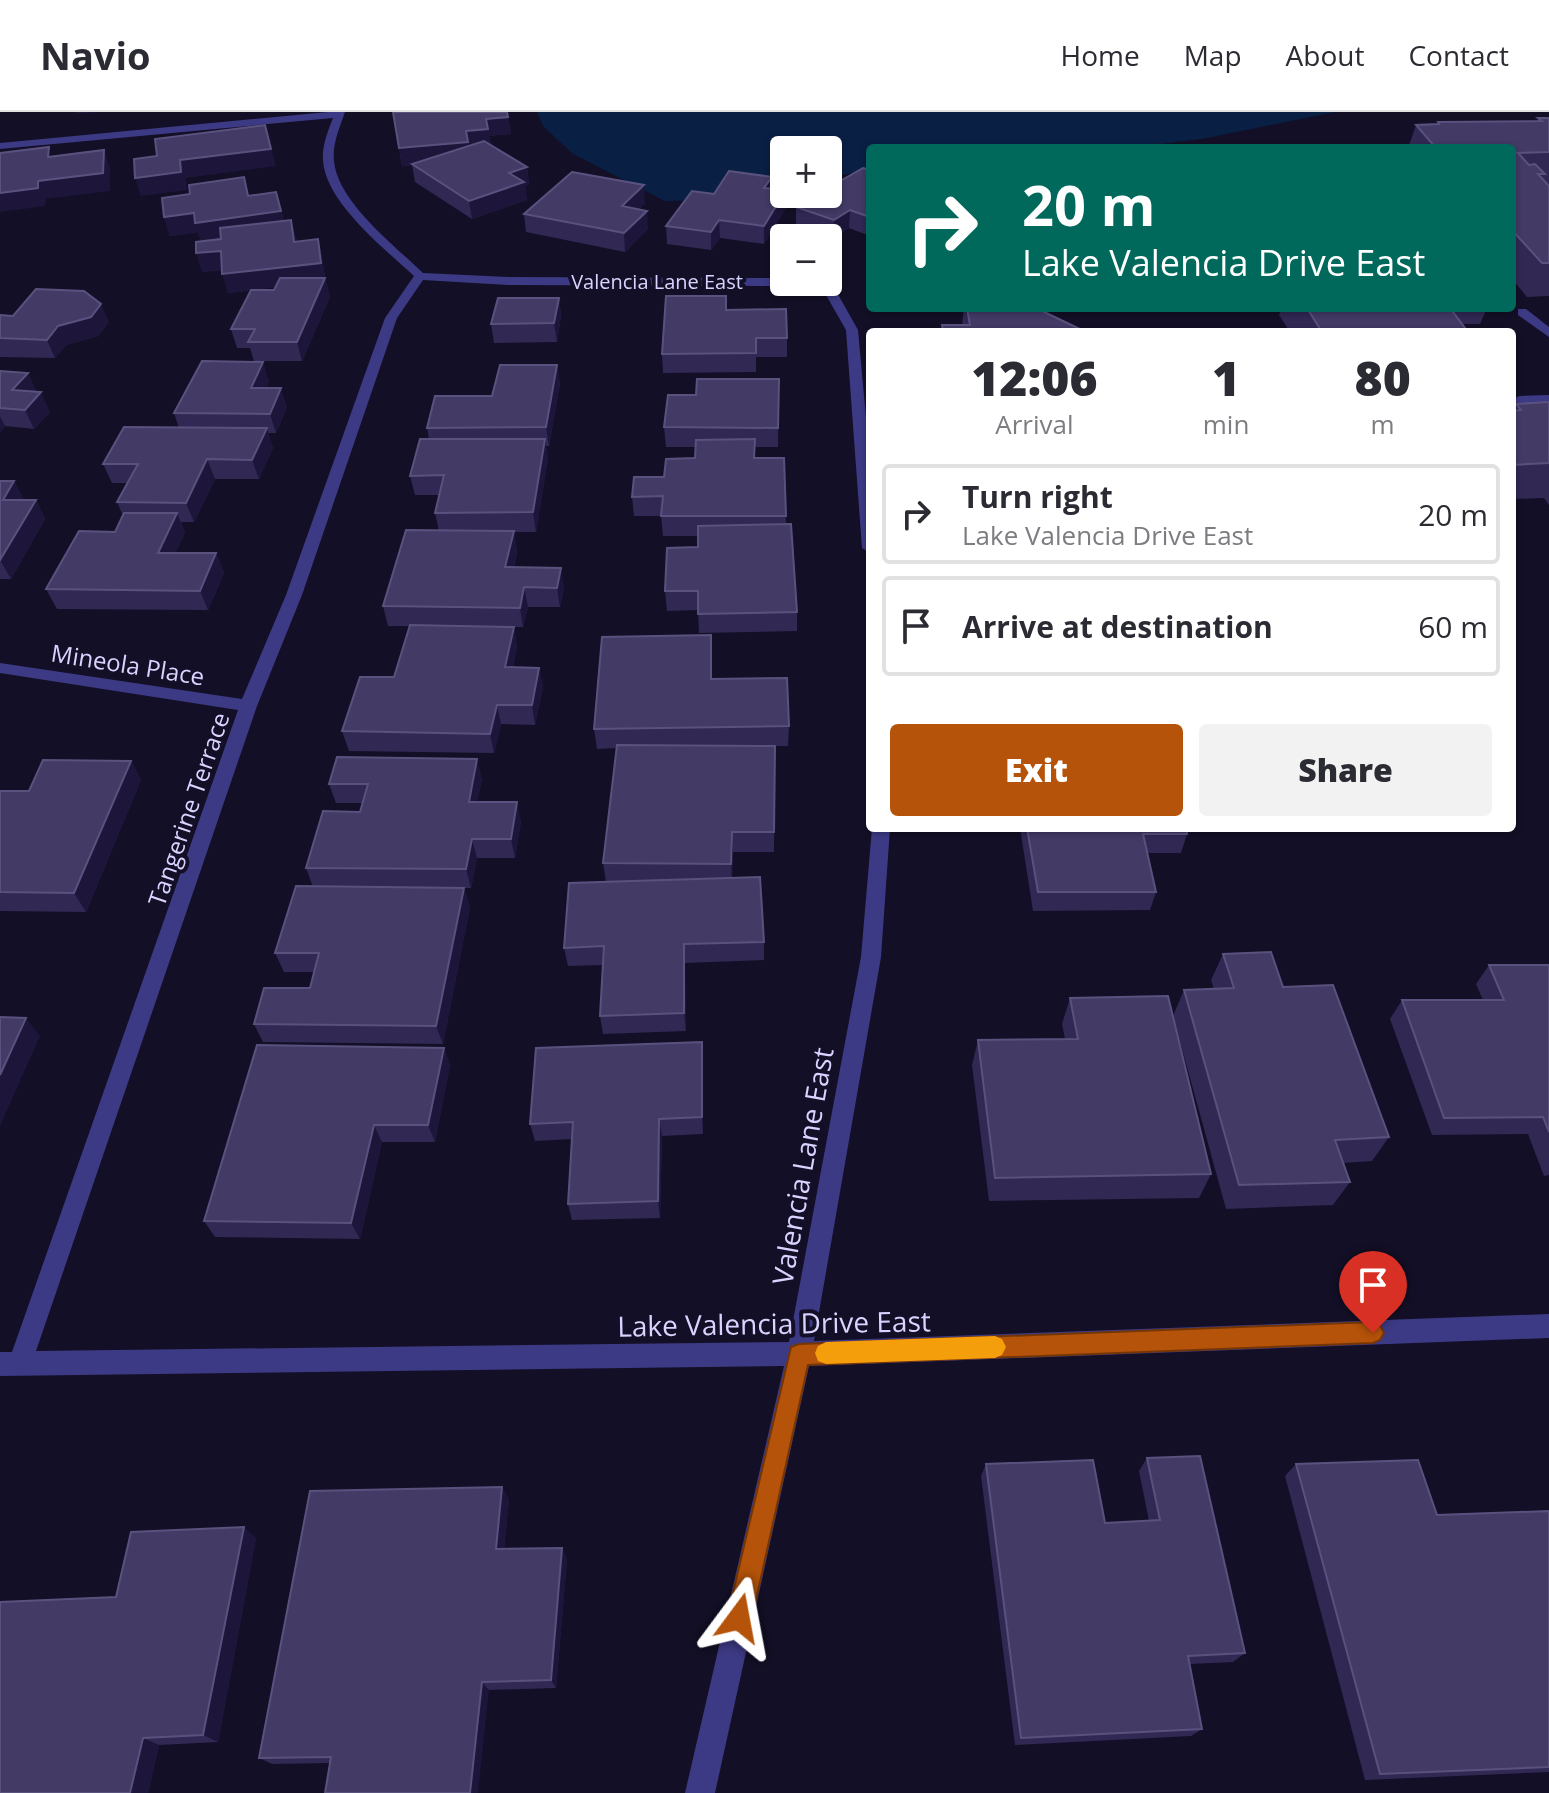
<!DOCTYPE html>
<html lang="en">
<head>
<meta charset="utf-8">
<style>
  body { margin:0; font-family:"Open Sans",sans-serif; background:#f2f2f3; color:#2b2b33; height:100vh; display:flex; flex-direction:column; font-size:30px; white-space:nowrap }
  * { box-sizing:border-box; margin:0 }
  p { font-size:26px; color:#7c7c81 }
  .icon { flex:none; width:44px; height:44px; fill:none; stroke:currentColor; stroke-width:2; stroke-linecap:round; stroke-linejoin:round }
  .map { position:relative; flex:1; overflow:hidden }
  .side { position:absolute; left:866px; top:216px; width:650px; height:504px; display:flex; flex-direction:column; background:#fff; border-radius:8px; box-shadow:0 2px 6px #0004 }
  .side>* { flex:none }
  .guide { position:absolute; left:866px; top:32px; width:650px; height:168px; border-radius:8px; box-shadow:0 2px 6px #0004; background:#00695c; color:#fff; overflow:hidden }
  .fabs { position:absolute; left:770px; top:24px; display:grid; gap:16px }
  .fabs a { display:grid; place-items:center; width:72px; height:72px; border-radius:8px; background:#fff; box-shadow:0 2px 6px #0004; font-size:40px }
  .pin { position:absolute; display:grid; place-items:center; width:68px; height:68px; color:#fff; margin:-82px -34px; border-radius:50% 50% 50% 0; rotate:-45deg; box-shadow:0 0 8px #0007 }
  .pin .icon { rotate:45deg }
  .me { position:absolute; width:88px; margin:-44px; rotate:13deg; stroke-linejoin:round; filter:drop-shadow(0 0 6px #0008) }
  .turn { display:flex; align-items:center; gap:28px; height:168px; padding:0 24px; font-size:36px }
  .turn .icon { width:104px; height:104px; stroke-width:2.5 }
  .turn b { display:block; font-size:56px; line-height:68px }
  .eta { display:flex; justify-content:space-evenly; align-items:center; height:136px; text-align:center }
  .eta b { font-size:48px; font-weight:800; line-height:56px }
  .primary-button { display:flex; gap:16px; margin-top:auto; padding:16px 24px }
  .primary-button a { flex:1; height:92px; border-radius:8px; background:#b45309; color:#fff; font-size:32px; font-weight:800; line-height:92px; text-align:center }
  .primary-button a+a { background:#f2f2f3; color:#2b2b33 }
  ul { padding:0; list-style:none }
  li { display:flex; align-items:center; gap:24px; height:100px; margin:0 16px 12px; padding:0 8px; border:4px solid #e1e1e2; border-radius:8px }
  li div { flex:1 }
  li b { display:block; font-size:30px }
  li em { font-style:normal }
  header { display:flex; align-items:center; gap:48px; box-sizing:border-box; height:112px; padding:0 40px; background:#fff; border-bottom:2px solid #e1e1e2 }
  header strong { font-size:38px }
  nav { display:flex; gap:44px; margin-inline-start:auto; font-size:28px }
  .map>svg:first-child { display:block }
</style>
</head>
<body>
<header>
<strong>Navio</strong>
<nav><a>Home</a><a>Map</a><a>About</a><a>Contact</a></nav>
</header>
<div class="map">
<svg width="1549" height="1681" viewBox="0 0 1549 1681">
  <rect width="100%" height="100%" fill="#130f26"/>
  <path fill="#0a1f44" d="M537 0H1335L1202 27 1125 36H870V57L828 66V38H784V77L727 88 665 89 573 42 543 14Z"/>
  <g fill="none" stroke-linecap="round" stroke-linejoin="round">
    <g fill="#3d3a85" fill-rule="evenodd">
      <path d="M1518 197H1526L1549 215V225L1518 203Z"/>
      <path d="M1549 283V291L1519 292 1512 288 1519 284Z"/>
    </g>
    <path fill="#3d3a85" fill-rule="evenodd" d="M328 0H345C340 15 332 32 334 49 337 89 395 134 423 161L508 165 770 166 835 177 858 218 870 349V441L862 436 846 218 826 183 770 174 508 173 423 168 397 206 302 483 257 594 36 1239 789 1230 861 845 872 716H890L881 845 814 1229 1549 1202V1226L809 1254 715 1681H685L784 1254 0 1264V1240H12L238 598 0 561V551L242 587 286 483 385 206 414 164C385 137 325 90 323 48 322 33 328 19 333 6L0 37V31Z"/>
  </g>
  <g fill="#312854">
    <path d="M508 5 511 22 489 24 491 33 527 55 529 72 525 74 527 88 472 107 415 70 412 53 402 54 399 36Z"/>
    <path d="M1538 6H1549V72H1547L1549 74V184L1527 185 1512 167V36H1408L1416 13 1437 12 1438 10 1537 9Z"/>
    <path d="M870 58V124L849 116 833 126 796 113V95Z"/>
    <path d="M772 65V77L786 82V96L764 132 720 126 711 138 667 132 666 114 714 82Z"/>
    <path d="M276 80 284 109 291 108 297 130 318 127 322 146 325 166 330 185 302 249H254L250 236H237L231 217 274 178 275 175 228 181 222 158 202 160 201 129 198 120 170 124 164 105 249 84Z"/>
    <path d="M645 91 639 97 648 117 625 140 526 120 524 102Z"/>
    <path d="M559 186 561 204 557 230 494 231 491 212Z"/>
    <path d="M964 196H1038L1083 220H941L942 213H962Z"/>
    <path d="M1282 196H1487L1480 212H1462L1468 220H1290L1279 203Z"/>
    <path d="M726 198 787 226V245H756V260L663 261 662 242Z"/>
    <path d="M0 203 109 210 98 224 66 233 55 246 0 245Z"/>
    <path d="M557 253 560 272 549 334H546L548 346 536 420H514L517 439 514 455 564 476 560 495H528L523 515H514L517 535 513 555 539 556 543 575 535 613 501 612 494 641 349 639 342 619 394 565 410 514H388L383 494 439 419 435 401 440 383H415L410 364 429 327 427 316Z"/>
    <path d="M0 259 28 261 36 280 50 300 34 317 5 314 0 320Z"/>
    <path d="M779 267 778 335H755V346H784L786 412 797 500V519L699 521 698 498 667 499 665 479 698 435V424H663L661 404H634L632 385 695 346 696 335H666L664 315 696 283Z"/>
    <path d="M269 269 266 276 287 295 276 321H268L273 336 259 367H215L194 410H181L185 421 175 441H216L224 461 208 498 57 497 46 477 115 420 123 404 117 390 127 371H112L103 352 179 316 174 301Z"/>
    <path d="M1549 290V393L1544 386 1512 387V299L1516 292Z"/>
    <path d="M0 369H14L24 388H36L45 407 11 467H0Z"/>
    <path d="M711 523 712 567 789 614 788 634H753H775L774 740H733L732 766 764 830V848L685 851 686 919 603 922 600 904 603 853 568 854 564 836 606 770 603 751 617 636 597 637 594 617Z"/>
    <path d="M131 649 141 668 86 800 0 799V679H29Z"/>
    <path d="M482 666 477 690 521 709 515 746H477L471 776H464L470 795 443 932 263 930 254 912 310 876 314 860H284L275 841 313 775 306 756 360 700 362 691H336L329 672Z"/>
    <path d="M1020 716H1186L1187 722 1181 741H1148L1156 780 1150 798 1033 799Z"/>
    <path d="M1223 842 1283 875 1389 1025 1372 1049 1343 1051 1350 1070 1333 1093 1226 1097 1173 904 1184 878 1214 877 1211 868Z"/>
    <path d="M1489 853H1549V1063L1544 1064 1528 1022 1432 1023 1390 907 1402 888H1483L1476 872Z"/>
    <path d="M1070 886 1211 1062 1199 1086 989 1089 972 953 978 928 1065 927 1062 912Z"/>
    <path d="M444 936 450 953 435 1030H382L360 1127 215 1125 204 1109Z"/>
    <path d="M703 948V1022L662 1024 660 1106 572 1108 568 1092 572 1027 535 1029 530 1012Z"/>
    <path d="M1147 1346 1245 1541 1233 1550 1190 1552 1202 1617 1191 1624 1015 1633 981 1364 986 1352 1105 1411 1149 1409 1139 1359Z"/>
    <path d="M1296 1352 1437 1403 1549 1399V1660L1365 1668 1285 1364Z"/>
    <path d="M509 1387 504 1437 567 1447 556 1576 489 1578 330 1651 272 1652 259 1646Z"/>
    <path d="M256 1426 218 1630 159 1633 148 1681 116 1485Z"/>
  </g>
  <g fill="#1d163a">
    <path d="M76 0H97L76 2Z"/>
    <path d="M508 5 511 22 489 24 491 34 471 47 402 54 399 36 466 19 486 7Z"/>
    <path d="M265 13 276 54 186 66 187 78 141 84 135 66Z"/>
    <path d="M104 38 110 56V79L46 87 45 94 0 100V81L38 69Z"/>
    <path d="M527 55 529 72 525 74 527 88 472 107 469 89 509 61Z"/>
    <path d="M772 65V82L764 76Z"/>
    <path d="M644 73 645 91 623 112 622 94Z"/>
    <path d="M784 82H786V96L764 132V114Z"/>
    <path d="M850 98 849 116 833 126 834 108Z"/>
    <path d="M281 99 286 117 201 129 198 120 170 124 164 105 194 101Z"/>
    <path d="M647 99 648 117 625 140 624 121Z"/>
    <path d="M291 108 296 126 299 149 294 130Z"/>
    <path d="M719 108 720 126 711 138V120Z"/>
    <path d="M318 127 322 146 325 167 330 185 302 249 297 230 324 169 228 181 222 162Z"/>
    <path d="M221 139 227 157 202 160 196 141Z"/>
    <path d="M559 186 561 204 557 230 554 211Z"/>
    <path d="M101 192 109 210 98 224 66 233 55 246 47 228 58 214Z"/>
    <path d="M930 196H961L929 200Z"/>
    <path d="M263 250 269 269 257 295 251 276Z"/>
    <path d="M557 253 560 272 549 334 546 315Z"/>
    <path d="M28 261 37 280 12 278Z"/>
    <path d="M281 276 287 295 276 321 270 302Z"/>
    <path d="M41 280 50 300 34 317 25 298Z"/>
    <path d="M0 304 5 314 0 320Z"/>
    <path d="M267 316 273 336 259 367 252 348Z"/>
    <path d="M545 327 548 346 536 420 533 400Z"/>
    <path d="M207 347 215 367 194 410 186 391Z"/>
    <path d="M14 369 24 388H3Z"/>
    <path d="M36 388 45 407 11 467 0 448Z"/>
    <path d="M177 401 185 421 166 461 158 441Z"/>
    <path d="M514 419 517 439 509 475 505 455Z"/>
    <path d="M216 441 224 461 208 498 200 479Z"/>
    <path d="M561 456 564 476 560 495 557 476Z"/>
    <path d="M524 475 528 495 523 515 520 496Z"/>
    <path d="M514 515 517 535 509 575 505 555Z"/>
    <path d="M539 556 543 575 535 613 532 593Z"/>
    <path d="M497 593 501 612 494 641 490 622Z"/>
    <path d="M477 647 482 666 474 709 469 690Z"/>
    <path d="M131 649 141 668 86 800 74 781Z"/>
    <path d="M517 690 521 709 515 746 511 727Z"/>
    <path d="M732 720 733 740 732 771 731 752Z"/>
    <path d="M472 727 477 746 471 776 466 757Z"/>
    <path d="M464 776 470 795 443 932 436 914Z"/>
    <path d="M684 832 685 851 686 919 684 901Z"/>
    <path d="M26 906 40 924 0 1014V963Z"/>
    <path d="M702 930 703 948V1022L702 1005Z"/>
    <path d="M444 936 450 953 435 1030 428 1013Z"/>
    <path d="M659 1007 662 1024 660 1106 658 1089Z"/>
    <path d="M374 1013 382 1030 360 1127 351 1111Z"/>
    <path d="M502 1375 509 1387 503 1448 496 1437Z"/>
    <path d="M244 1415 256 1426 218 1630 203 1623Z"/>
    <path d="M562 1436 567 1447 556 1576 551 1568Z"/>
    <path d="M482 1570 489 1578 478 1681H470Z"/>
    <path d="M143 1626 159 1633 148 1681H130Z"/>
  </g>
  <g fill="#433a66" stroke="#5a527e" stroke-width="2">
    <path d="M393 0H507L508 5 486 7 488 17 466 19 468 30 399 36Z"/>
    <path d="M1538 6H1549V40L1518 41 1529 53 1535 52 1545 62H1538L1549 74V151H1542L1512 118V36H1436L1416 13 1439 12 1438 10 1542 9Z"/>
    <path d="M265 13 271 37 180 48 181 60 135 66 134 47 157 44 155 27Z"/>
    <path d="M484 29 527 55 509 61 524 70 469 89 412 52Z"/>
    <path d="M49 35 48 45 104 38 103 61 38 69V76L0 81V41Z"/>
    <path d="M863 56 870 58V105L850 98 834 108 796 95 818 82H828V76Z"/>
    <path d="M729 59 772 65 764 76 784 78V81L764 114 719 108 711 120 666 114 692 79 714 82Z"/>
    <path d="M572 60 644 73 622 94 647 99 624 121 524 102Z"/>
    <path d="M244 65 248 84 276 80 281 99 195 111 194 101 164 105 162 86 190 82 189 73Z"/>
    <path d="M291 108 294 130 318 127 321 151 222 162 221 139 196 141V130L221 127 220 116Z"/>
    <path d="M280 166H325L297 230H248L255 217H231L251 178H274Z"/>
    <path d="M36 177 84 179 101 192 91 205 58 214 47 228 0 226V203L13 204Z"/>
    <path d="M666 184H726V198L786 197 787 226H756V241L662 242Z"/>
    <path d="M498 186H559L554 211 491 212Z"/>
    <path d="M967 196H1036L1082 218 1083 220H943L942 213H970Z"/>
    <path d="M1307 196H1450L1468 220H1322Z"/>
    <path d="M202 249 263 250 251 276H281L270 302 174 301Z"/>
    <path d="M500 253H557L546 315 427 316 435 284H492Z"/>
    <path d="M0 259 28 261 12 278 41 280 25 298 0 296Z"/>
    <path d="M697 267H779L778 316 664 315 668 283H696Z"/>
    <path d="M1549 290V351L1512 353V299L1521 298 1516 292Z"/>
    <path d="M124 315 267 316 252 348 207 347 186 391 117 390 138 352H103Z"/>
    <path d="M420 327H545L533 400 435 401 444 363 410 364Z"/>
    <path d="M755 327 754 346H784L786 404H661L663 384 632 385 634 365H664L666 347 695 346 696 328Z"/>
    <path d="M0 369H14L3 388H36L0 448Z"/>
    <path d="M124 401H177L158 441H216L200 479 46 477 79 419 115 420Z"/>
    <path d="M791 412 797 500 698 502V479H665L667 436 698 435V414Z"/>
    <path d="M406 418 514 419 505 455 561 456 557 476 524 475 520 496 383 494Z"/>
    <path d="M410 513 514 515 505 555 539 556 532 593H497L490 622 342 619 360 565H394Z"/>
    <path d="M711 523V567L787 566 789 614 594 617 602 525Z"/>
    <path d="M617 633 775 634 774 720H732L731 752 603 751Z"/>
    <path d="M337 645 477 647 469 690H517L511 727H472L466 757 306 756 323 699 360 700 368 672H329Z"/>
    <path d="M43 648 131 649 74 781 0 780V679H29Z"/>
    <path d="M1027 716H1186L1187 722H1143L1156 780H1038Z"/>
    <path d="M760 765 764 830 684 832V901L600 904 604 834 564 836 569 771Z"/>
    <path d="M296 774 464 776 436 914 254 912 264 876H310L319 841H275Z"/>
    <path d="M1271 840 1283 875 1333 873 1389 1025 1335 1028 1350 1070 1239 1073 1184 878 1234 876 1223 842Z"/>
    <path d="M1489 853H1549V1020L1543 1005 1444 1006 1402 888H1504Z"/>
    <path d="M1168 884 1211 1062 995 1066 978 928 1078 927 1070 886Z"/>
    <path d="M0 905 26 906 0 963Z"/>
    <path d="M702 930V1005L659 1007 658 1089 568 1092 573 1010 530 1012 536 936Z"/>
    <path d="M257 933 444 936 428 1013H374L351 1111 204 1109Z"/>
    <path d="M1200 1344 1245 1541 1188 1544 1202 1617 1021 1626 986 1352 1093 1348 1105 1411 1160 1408 1147 1346Z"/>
    <path d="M1418 1348 1437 1403 1549 1399V1655L1380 1662 1296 1352Z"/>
    <path d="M502 1375 496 1437 562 1436 551 1568 482 1570 470 1681H325L331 1645 259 1646 310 1379Z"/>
    <path d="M244 1415 203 1623 143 1626 130 1681H0V1490L116 1485 131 1420Z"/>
  </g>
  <path fill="#b45309" stroke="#753606" stroke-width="2" d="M1373 1210 1380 1213 1384 1221 1380 1228 1373 1231 808 1253 752 1506 748 1515 739 1518 730 1515 727 1506 791 1235 799 1232Z"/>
  <path fill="#f59e0b" d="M995 1224 1002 1227 1006 1235 1002 1243 995 1246 826 1252 818 1249 815 1241 818 1234 826 1230Z"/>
  <g text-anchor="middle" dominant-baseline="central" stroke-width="8" stroke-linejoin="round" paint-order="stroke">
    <g font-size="20" fill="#d9d4ff" stroke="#130f26">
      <text x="657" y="169">Valencia Lane East</text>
    </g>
    <g font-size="24" fill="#d9d4ff" stroke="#130f26">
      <text transform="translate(128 552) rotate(9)">Mineola Place</text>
      <text transform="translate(188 697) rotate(-71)">Tangerine Terrace</text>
    </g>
    <g font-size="28" fill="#d9d4ff" stroke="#130f26">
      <text transform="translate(802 1054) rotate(-80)">Valencia Lane East</text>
      <text transform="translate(774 1211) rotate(-1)">Lake Valencia Drive East</text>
    </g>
  </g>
</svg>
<div class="fabs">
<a>+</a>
<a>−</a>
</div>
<div class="pin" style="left:1373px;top:1221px;background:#d93025"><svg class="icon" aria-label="arrive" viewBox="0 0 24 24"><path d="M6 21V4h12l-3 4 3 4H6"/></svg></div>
<svg class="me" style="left:739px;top:1506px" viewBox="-20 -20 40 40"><path d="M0-17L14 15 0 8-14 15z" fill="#b45309" stroke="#fff" stroke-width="4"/></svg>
<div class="guide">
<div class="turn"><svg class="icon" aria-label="right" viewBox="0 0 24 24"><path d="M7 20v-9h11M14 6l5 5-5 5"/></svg><div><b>20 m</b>Lake Valencia Drive East</div></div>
</div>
<section class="side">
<div class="eta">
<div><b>12:06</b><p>Arrival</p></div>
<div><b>1</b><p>min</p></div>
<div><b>80</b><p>m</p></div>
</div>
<ul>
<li><svg class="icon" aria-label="right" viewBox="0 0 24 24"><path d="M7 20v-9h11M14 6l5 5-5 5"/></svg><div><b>Turn right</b><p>Lake Valencia Drive East</p></div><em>20 m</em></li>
<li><svg class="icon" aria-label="arrive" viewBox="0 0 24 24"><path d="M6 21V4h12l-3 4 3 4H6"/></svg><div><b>Arrive at destination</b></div><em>60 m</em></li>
</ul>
<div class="primary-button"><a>Exit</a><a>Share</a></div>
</section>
</div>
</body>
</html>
